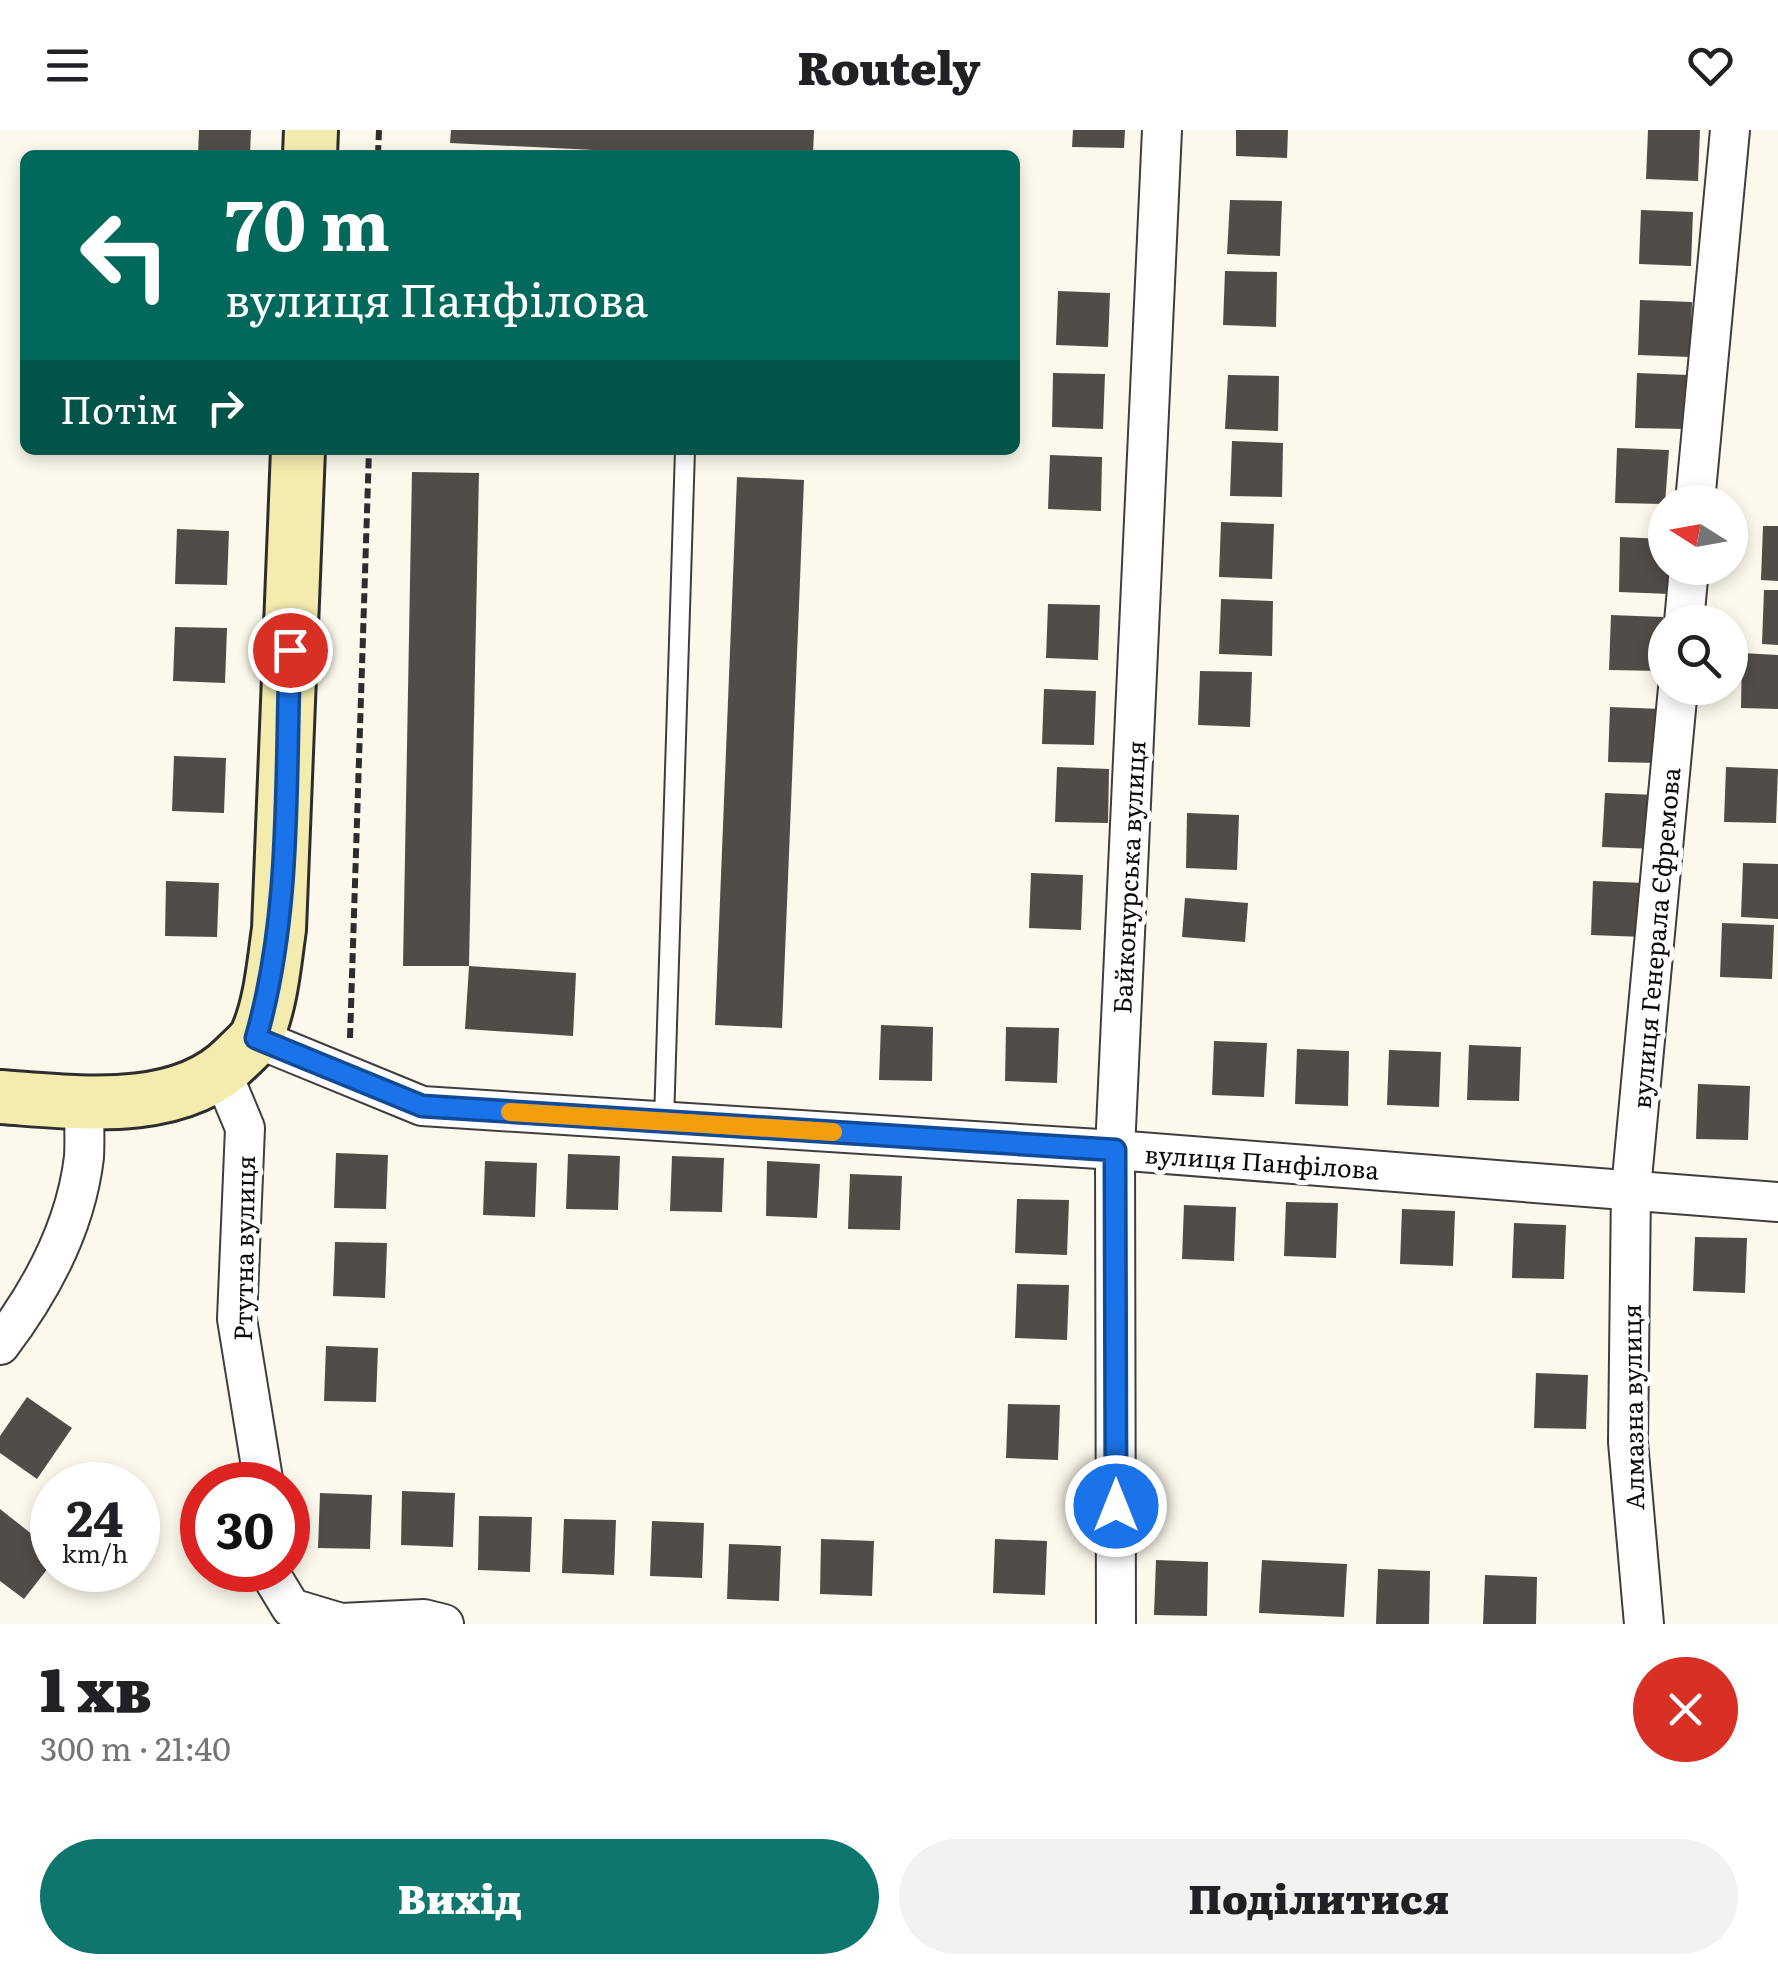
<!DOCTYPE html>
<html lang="uk">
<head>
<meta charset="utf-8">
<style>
  body { margin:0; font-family:Literata,serif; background:#f2f2f2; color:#202124; height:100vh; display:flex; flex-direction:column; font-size:38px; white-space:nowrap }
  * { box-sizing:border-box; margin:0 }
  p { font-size:32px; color:#757577 }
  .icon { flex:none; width:55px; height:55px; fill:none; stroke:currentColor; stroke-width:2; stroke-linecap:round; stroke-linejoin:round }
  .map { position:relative; height:1494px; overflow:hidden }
  .side { display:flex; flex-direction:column; background:#fff; flex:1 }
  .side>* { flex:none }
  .top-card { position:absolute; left:20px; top:20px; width:1000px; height:305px; border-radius:15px; box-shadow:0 5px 15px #0003; background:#00695c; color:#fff; overflow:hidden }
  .needle { width:65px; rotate:281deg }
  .fabs { position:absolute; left:1648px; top:355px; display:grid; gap:20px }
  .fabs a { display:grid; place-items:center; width:100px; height:100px; border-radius:50%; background:#fff; box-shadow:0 5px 15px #0003; font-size:50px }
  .speed { position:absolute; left:30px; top:1332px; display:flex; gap:20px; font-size:50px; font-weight:700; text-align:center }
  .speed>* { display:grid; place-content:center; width:130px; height:130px; border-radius:50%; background:#fff; box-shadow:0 5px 15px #0003; line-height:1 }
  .speed small { font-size:25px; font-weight:400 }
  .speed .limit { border:15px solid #d22; background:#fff; color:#111 }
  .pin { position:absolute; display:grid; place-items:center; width:85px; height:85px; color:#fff; margin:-42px; border:5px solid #fff; border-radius:50%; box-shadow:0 2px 10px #0007 }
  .me { position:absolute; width:110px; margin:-55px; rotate:0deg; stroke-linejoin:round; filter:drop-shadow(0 0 8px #0008) }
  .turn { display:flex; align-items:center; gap:35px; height:210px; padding:0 40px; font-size:45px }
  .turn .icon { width:130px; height:130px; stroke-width:2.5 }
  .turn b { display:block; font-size:70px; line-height:85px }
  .then { display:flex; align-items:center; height:95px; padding:0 40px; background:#0003; gap:20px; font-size:38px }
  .round { display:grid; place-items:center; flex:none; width:105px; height:105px; border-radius:52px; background:#f2f2f2 }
  .head { display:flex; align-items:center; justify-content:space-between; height:170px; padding:0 40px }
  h1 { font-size:60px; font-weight:800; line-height:75px }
  .cta { display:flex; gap:20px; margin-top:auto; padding:20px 40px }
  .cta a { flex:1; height:115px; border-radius:60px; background:#0f766e; color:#fff; font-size:40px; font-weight:800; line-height:115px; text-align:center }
  .cta a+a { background:#f2f2f2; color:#202124 }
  header { display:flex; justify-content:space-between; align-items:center; height:130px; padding:0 40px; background:#fff; font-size:45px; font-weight:800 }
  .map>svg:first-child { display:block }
</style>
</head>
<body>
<header><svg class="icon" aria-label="menu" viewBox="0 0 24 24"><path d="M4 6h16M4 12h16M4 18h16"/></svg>Routely<svg class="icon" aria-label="heart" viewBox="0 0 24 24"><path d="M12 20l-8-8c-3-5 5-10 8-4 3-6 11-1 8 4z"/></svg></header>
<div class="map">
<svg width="1778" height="1494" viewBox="0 0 1778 1494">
  <rect width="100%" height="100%" fill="#fcf9ec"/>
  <g fill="#524c49">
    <path d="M199 0H251L250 25H198Z"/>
    <path d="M451 0H814L813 25H695L450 13Z"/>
    <path d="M1073 0H1125L1124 18 1072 17Z"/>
    <path d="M1236 0H1288L1287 28 1236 26Z"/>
    <path d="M1648 0H1700L1698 51 1646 49Z"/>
    <path d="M1230 70 1282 71 1280 126 1227 124Z"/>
    <path d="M1641 80 1693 82 1691 136 1639 134Z"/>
    <path d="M1225 141 1277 142 1276 197 1223 195Z"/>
    <path d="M1058 161 1110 163 1108 217 1056 215Z"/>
    <path d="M1640 170 1692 172 1690 227 1638 225Z"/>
    <path d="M1053 243 1105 244 1103 299 1052 297Z"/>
    <path d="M1637 243 1689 245 1687 299 1635 298Z"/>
    <path d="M1228 245 1279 246 1278 301 1225 299Z"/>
    <path d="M1232 311 1283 313 1282 367 1230 366Z"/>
    <path d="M1617 318 1669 320 1665 374 1615 373Z"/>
    <path d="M1050 325 1102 327 1101 381 1048 379Z"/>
    <path d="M412 342 479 343 469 836H403Z"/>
    <path d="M737 347 804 350 782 898 715 895Z"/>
    <path d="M1221 392 1274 394 1272 449 1219 447Z"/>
    <path d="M1763 396H1778V451L1761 450Z"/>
    <path d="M177 399 229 401 227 455 175 454Z"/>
    <path d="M1620 407 1665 409V438H1671L1670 464 1619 462Z"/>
    <path d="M1764 460H1778V515L1762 514Z"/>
    <path d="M1221 469 1273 471 1272 526 1219 524Z"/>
    <path d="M1048 474 1100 475 1098 530 1046 528Z"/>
    <path d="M1611 485 1663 487 1661 541 1609 540Z"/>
    <path d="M175 497 227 498 225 553 173 551Z"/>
    <path d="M1742 523 1778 525V579L1741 578Z"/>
    <path d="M1200 541 1252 542 1250 597 1198 595Z"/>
    <path d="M1044 559 1096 561 1094 615 1042 614Z"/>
    <path d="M1610 577 1662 579 1660 633 1608 632Z"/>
    <path d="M174 626 226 628 224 683 172 681Z"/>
    <path d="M1057 637 1109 639 1108 693 1055 692Z"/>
    <path d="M1726 637 1778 639 1776 693 1724 692Z"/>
    <path d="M1605 663 1657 665 1655 719 1602 717Z"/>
    <path d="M1187 683 1239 685 1237 740 1186 738Z"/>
    <path d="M1743 733 1778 734V789L1741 787Z"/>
    <path d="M1031 743 1083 745 1081 800 1029 798Z"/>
    <path d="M166 751 219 753 217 807 165 806Z"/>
    <path d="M1593 751 1645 753 1643 807 1591 805Z"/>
    <path d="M1185 768 1248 773 1245 812 1182 807Z"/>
    <path d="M1722 793 1774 795 1772 849 1720 847Z"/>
    <path d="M469 836 576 843 573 906 465 899Z"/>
    <path d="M881 895 933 897 932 951 879 950Z"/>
    <path d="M1006 897 1059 898 1057 953 1005 951Z"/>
    <path d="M1214 911 1267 913 1264 967 1212 965Z"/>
    <path d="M1469 915 1521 917 1519 971 1467 970Z"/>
    <path d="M1297 919 1349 921 1348 976 1295 974Z"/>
    <path d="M1389 920 1441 922 1439 977 1387 975Z"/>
    <path d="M1698 954 1750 956 1748 1010 1696 1009Z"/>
    <path d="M336 1023 388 1025 386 1079 334 1078Z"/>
    <path d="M568 1024 620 1026 618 1080 566 1079Z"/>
    <path d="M672 1026 724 1028 722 1082 670 1081Z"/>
    <path d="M485 1031 537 1033 535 1087 483 1085Z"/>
    <path d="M767 1031 820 1034 817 1088 766 1086Z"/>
    <path d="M850 1044 902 1046 900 1100 848 1099Z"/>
    <path d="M1017 1069 1069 1070 1067 1125 1015 1123Z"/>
    <path d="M1286 1072 1338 1073 1336 1128 1284 1126Z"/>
    <path d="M1184 1075 1236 1077 1234 1131 1182 1129Z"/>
    <path d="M1402 1079 1455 1081 1453 1136 1400 1134Z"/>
    <path d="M1514 1093 1566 1095 1564 1149 1512 1148Z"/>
    <path d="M1695 1107 1747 1108 1745 1163 1693 1161Z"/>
    <path d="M335 1112 387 1113 385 1168 333 1166Z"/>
    <path d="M1017 1154 1069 1155 1067 1210 1015 1208Z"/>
    <path d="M326 1216 378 1218 376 1272 324 1271Z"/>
    <path d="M1536 1243 1588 1245 1586 1299 1534 1298Z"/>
    <path d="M27 1267 72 1298 37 1349 0 1323V1306Z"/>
    <path d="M1008 1274 1060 1275 1058 1330 1006 1328Z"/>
    <path d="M402 1361 455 1363 453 1417 401 1415Z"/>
    <path d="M320 1363 372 1365 370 1419 318 1418Z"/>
    <path d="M0 1379 52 1420V1433L24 1469 0 1451Z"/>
    <path d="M479 1386 532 1387 530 1442 478 1440Z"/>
    <path d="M564 1389 616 1390 614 1445 562 1443Z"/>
    <path d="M652 1391 704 1393 702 1448 650 1446Z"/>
    <path d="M821 1409 874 1411 872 1466 820 1464Z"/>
    <path d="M995 1409 1047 1411 1045 1465 993 1463Z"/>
    <path d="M729 1414 781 1416 779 1471 727 1469Z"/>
    <path d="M1156 1430 1208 1432 1207 1486 1154 1485Z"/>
    <path d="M1262 1430 1347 1434 1344 1487 1259 1483Z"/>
    <path d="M1378 1439 1430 1441 1429 1494H1376Z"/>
    <path d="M1485 1445 1537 1447 1536 1494H1483Z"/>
  </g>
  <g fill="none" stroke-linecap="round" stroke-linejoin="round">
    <g stroke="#3e3e3e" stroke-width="22">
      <path id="service" d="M664 991 685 320"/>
    </g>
    <g stroke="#3e3e3e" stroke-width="42">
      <g id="minor">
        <path d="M1695 372 1730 0"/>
        <path d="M1684 492 1689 438"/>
        <path d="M256 908 422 976 1115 1020 1778 1072"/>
        <path d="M222 943 245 998 237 1189 264 1355"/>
        <path d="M0 1215C41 1161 76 1096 84 1027 85 1009 84 991 84 973"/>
        <path d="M268 1440 291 1478 341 1493 424 1489 444 1494"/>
        <path d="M1116 1494 1115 1020 1162 0"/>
        <path d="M1644 1494 1628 1312 1631 1059 1678 558"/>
      </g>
    </g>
    <g stroke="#2d2d2d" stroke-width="58">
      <g id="secondary">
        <path d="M310 25 311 0"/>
        <path d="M0 967C75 972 179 987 236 928 243 921 253 913 257 905 271 873 274 834 279 799L298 320"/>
      </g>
    </g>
    <g stroke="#2d2d2d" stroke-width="6" stroke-dasharray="10 5" stroke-linecap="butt">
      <path d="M378 25 379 0"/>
      <path d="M350 908 369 320"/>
    </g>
    <use href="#service" stroke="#fff" stroke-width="18"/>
    <use href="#minor" stroke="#fff" stroke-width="38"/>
    <use href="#secondary" stroke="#f4ebaf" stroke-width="52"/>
  </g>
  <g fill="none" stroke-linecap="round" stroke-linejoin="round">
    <g stroke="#114b97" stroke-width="25">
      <path id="route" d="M290 520C285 648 292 783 256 908L422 976 1115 1020 1116 1376"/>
    </g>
    <use href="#route" stroke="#1a73e8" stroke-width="18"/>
    <path stroke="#f59e0b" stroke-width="18" d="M510 982 833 1002"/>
  </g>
  <g text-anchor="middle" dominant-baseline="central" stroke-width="10" stroke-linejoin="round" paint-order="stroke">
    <g font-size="25" fill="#0b0b0b" stroke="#fff">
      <text transform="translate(1128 747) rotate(-87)">Байконурська вулиця</text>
      <text transform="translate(1655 808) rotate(-85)">вулиця Генерала Єфремова</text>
      <text transform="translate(1262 1031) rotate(4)">вулиця Панфілова</text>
      <text transform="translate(243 1118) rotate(-89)">Ртутна вулиця</text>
      <text transform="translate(1632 1277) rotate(-91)">Алмазна вулиця</text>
    </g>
  </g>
</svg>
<div class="fabs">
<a><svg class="needle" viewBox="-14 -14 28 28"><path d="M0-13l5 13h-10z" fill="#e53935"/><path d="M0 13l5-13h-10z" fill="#757577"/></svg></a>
<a><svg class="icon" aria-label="search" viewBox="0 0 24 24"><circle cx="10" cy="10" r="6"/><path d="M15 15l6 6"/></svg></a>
</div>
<div class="speed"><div>24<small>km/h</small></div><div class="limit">30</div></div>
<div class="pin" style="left:290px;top:520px;background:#d93025"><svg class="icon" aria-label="arrive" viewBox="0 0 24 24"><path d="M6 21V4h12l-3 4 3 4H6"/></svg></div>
<svg class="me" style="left:1116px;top:1376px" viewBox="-20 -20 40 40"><circle r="17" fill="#1a73e8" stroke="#fff" stroke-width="3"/><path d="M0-11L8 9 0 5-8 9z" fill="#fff"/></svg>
<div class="top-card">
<div class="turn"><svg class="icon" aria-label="left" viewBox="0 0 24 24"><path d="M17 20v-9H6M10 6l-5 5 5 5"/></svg><div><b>70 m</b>вулиця Панфілова</div></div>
<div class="then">Потім<svg class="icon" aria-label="right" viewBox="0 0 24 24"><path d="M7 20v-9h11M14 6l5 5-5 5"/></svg></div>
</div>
</div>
<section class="side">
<div class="head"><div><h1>1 хв</h1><p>300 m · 21:40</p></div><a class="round" style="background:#d93025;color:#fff"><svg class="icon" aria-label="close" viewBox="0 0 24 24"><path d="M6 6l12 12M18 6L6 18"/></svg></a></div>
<div class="cta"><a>Вихід</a><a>Поділитися</a></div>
</section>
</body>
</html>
